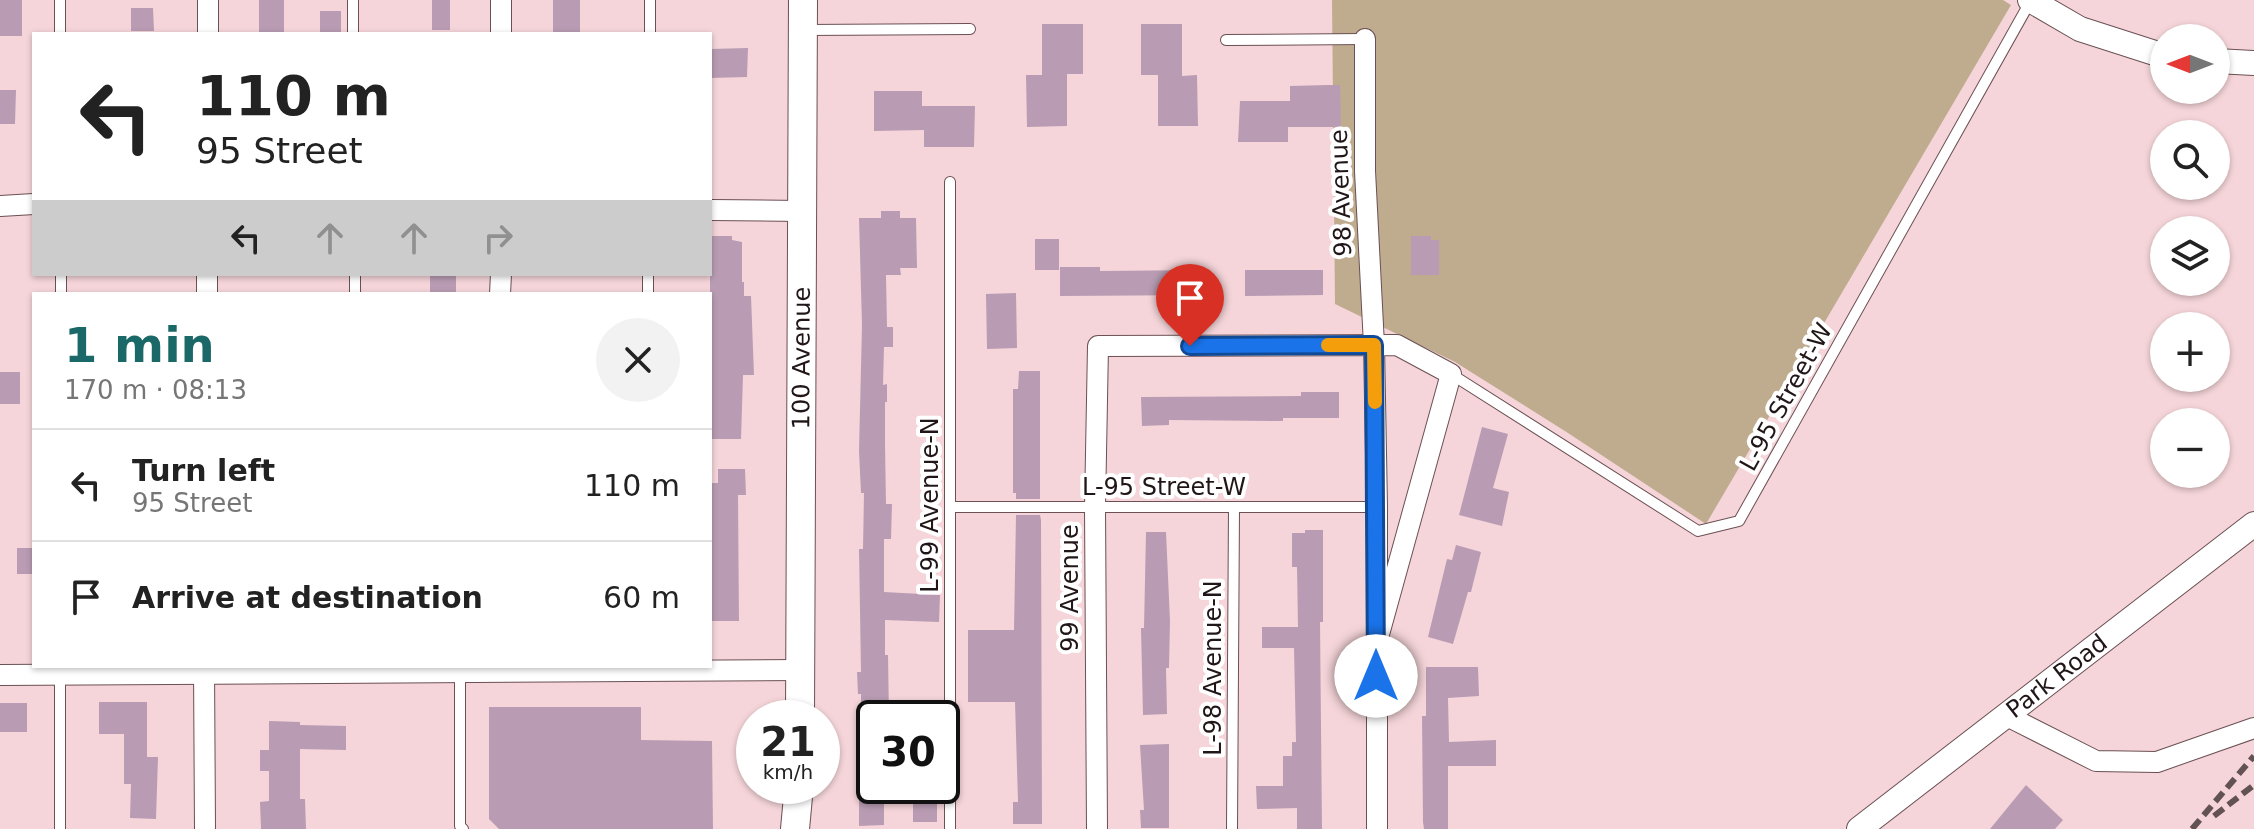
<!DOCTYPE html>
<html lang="en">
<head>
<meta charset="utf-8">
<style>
  body { margin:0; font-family:"DejaVu Sans",sans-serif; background:#f2f2f2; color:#222; height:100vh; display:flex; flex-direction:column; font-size:30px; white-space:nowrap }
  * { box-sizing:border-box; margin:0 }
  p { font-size:26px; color:#767676 }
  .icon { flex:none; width:44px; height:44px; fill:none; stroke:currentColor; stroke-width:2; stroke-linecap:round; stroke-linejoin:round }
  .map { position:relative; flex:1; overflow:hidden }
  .sheet { position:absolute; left:32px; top:292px; width:680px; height:376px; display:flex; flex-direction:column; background:#fff; border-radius:0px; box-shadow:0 2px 6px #0004 }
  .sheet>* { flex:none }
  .banner { position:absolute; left:32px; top:32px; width:680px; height:244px; border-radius:0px; box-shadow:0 2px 6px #0004; background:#fff; color:#222; overflow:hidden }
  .needle { width:52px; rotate:270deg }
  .fabs { position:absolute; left:2150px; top:24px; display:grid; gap:16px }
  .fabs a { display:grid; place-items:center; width:80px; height:80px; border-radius:50%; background:#fff; box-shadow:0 2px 6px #0004; font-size:40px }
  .speed { position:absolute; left:736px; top:700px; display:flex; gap:16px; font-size:40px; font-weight:700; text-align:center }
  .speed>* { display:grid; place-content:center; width:104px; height:104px; border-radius:50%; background:#fff; box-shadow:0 2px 6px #0004; line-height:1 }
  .speed small { font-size:20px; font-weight:400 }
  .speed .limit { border:4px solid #111; border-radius:12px; background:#fff; color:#111 }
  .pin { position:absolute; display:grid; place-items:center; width:68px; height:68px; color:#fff; margin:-82px -34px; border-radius:50% 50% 50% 0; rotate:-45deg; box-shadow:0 0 8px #0007 }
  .pin .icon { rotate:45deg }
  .me { position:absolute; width:88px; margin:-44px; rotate:0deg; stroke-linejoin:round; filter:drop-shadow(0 0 6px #0008) }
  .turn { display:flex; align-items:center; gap:28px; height:168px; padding:0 32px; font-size:36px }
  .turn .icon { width:104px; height:104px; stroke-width:2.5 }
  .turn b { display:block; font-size:56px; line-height:68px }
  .lanes { display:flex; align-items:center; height:76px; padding:0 32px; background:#0003; justify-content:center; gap:40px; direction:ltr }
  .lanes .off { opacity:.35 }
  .round { display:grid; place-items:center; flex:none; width:84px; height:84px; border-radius:42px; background:#f2f2f2 }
  .summary { display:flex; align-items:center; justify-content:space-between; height:136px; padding:0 32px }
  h1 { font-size:48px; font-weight:800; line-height:60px; color:#1a6867 }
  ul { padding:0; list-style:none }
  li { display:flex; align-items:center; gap:24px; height:112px; padding:0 32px; border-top:2px solid #e0e0e0 }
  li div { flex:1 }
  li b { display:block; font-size:30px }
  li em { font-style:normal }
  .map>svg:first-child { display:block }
</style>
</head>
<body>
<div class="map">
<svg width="2254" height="829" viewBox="0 0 2254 829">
  <rect width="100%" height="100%" fill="#f5d5d9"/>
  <path fill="#bfac8e" d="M1332 0H2003L2011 5 1706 524 1568 433 1455 362 1335 304Z"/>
  <g fill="#b99cb3">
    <rect x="0" y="0" width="22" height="36"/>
    <rect x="259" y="0" width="25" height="32"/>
    <rect x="432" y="0" width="18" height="30"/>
    <rect x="553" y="0" width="27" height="34"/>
    <path d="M131 8H153L154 31H131Z"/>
    <rect x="320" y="11" width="21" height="23"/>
    <path d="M1042 24H1083V74H1067V126L1027 127 1026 75H1042Z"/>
    <path d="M1141 24H1182V76L1197 75 1198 126H1158V75H1141Z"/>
    <path d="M748 48 747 77 710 78V49Z"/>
    <path d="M1328 85H1340L1341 127H1288V142H1238L1240 101H1290V86Z"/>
    <path d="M0 90H16L15 124H0Z"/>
    <path d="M874 91H922V106H975L974 147H924V130L874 131Z"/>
    <path d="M881 211H900V218H916L917 268H900L901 275H886L887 327H893V347H884L883 385 887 384V402H885V444L886 504H892L891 539H884V592L940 595 939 622 885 620V655H888L889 718H861V694H858L857 672H861L859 549H863L864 493H861L859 451 862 325 859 218H881Z"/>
    <path d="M710 236H732V240L742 242V282H744V296H751L754 375H743L741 439H710Z"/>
    <path d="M1411 236H1431V240H1439V275H1411Z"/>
    <rect x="1035" y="239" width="24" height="31"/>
    <path d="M1060 267H1100V271L1207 270 1208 295 1060 296Z"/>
    <path d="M1245 270H1323V295L1245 296Z"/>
    <rect x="430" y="274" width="26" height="20"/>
    <path d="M1016 293 1017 348 987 349 986 294Z"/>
    <path d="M1019 371H1040V499H1016V493H1013V389H1018Z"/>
    <rect x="0" y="372" width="20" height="32"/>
    <path d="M1301 392H1339V418H1283V421L1169 420V425L1142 426 1141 397 1301 396Z"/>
    <path d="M1482 427 1508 434 1493 488 1509 492 1502 526 1459 515Z"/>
    <path d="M718 469H745L746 495H738L739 621H710L711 483H718Z"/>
    <path d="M1016 515H1040L1041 520 1042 824H1013V802H1018L1015 702H968V630H1014Z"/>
    <path d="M1305 530H1323V622H1320L1322 829H1297V808L1257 809 1256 786H1283V756H1292V742H1296L1294 648H1262V627H1298L1297 567H1292V533H1305Z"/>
    <path d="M1146 532H1166L1170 621 1169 668H1166L1167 714 1143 715 1141 628H1144Z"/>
    <path d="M1456 545 1481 552 1471 592H1468L1453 644 1428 637 1447 559 1452 560Z"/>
    <rect x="17" y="548" width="17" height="26"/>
    <path d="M1426 667H1478L1479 696 1448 698 1449 742 1496 740V766H1448V829H1424L1423 822 1422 716H1426Z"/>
    <path d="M99 702H147V757H158L156 819 130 818 131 784H124V734H99Z"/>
    <rect x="0" y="703" width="27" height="29"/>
    <path d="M489 707H641V740L712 741 713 829H499L489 819Z"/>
    <path d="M269 721 300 722V725L346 726V750L300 749V799H305L306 829H261L260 802 269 801V771H260V750H269Z"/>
    <path d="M1169 744V828H1141L1140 810H1144L1140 745Z"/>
    <path d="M2026 785 2063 820 2055 829H1990Z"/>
    <path d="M864 790H879L880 800H884V825L859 826V800H864Z"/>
    <rect x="913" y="797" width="24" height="25"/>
  </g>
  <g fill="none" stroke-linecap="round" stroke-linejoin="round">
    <g stroke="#6b5054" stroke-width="12">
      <g id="service">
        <path d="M60 0V34"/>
        <path d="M353 0V34"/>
        <path d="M805 30 970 29"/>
        <path d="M650 34V0"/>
        <path d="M1226 40 1365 39"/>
        <path d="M950 182V829"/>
        <path d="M355 274V294"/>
        <path d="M648 274V294"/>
        <path d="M61 294V274"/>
        <path d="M1451 374 1698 531 1739 521 2030 2"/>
        <path d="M950 507H1377"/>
        <path d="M60 672V829"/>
        <path d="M460 673V826L463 829"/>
        <path d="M1232 829 1234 507"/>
      </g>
    </g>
    <g stroke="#6b5054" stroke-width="22">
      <g id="minor">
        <path d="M208 34V0"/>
        <path d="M501 34V0"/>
        <path d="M1365 39V171L1374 345 1377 507V829"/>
        <path d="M0 206 34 204"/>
        <path d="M710 210 801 211"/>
        <path d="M207 294V274"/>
        <path d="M500 294 501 274"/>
        <path d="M204 666 205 829"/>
        <path d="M0 675 800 670"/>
        <path d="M2007 716 2096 761 2157 762 2254 728"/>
        <path d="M1097 829 1095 507 1098 346 1397 345 1451 374 1376 645"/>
      </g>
    </g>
    <g stroke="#6b5054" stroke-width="26">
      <g id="tertiary">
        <path d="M2030 0 2080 29 2164 56"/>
        <path d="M2216 61 2254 63"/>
        <path id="s1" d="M1859 829 2254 524"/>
      </g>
    </g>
    <g stroke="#6b5054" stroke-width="30">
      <g id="secondary">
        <path id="s2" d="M800 718 803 0"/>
        <path d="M795 829 799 786"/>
      </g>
    </g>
    <use href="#service" stroke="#fff" stroke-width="10"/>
    <use href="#minor" stroke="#fff" stroke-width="20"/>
    <use href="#tertiary" stroke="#fff" stroke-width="24"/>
    <use href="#secondary" stroke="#fff" stroke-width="28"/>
    <g stroke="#635254" stroke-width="6" stroke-dasharray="12 6" stroke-linecap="butt">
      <path d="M2214 816 2254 785"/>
      <path d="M2192 829 2254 756"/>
    </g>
  </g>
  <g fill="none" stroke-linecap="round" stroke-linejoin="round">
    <g stroke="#114b97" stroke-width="20">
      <path id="route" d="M1190 346 1374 345 1376 676"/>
    </g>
    <use href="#route" stroke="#1a73e8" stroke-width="14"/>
    <path stroke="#f59e0b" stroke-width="14" d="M1328 345H1374L1375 402"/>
  </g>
  <g text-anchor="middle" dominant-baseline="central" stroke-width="8" stroke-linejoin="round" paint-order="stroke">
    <g font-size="24" fill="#201517" stroke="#fff">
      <text transform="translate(1341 193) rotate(-92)">98 Avenue</text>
      <text stroke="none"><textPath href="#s2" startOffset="360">100 Avenue</textPath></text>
      <text transform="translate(1786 397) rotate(-61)">L-95 Street-W</text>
      <text x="1164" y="487">L-95 Street-W</text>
      <text transform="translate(930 505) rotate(-90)">L-99 Avenue-N</text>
      <text transform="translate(1070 588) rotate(-90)">99 Avenue</text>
      <text transform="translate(1213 668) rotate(-90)">L-98 Avenue-N</text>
      <text stroke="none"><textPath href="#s1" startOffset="250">Park Road</textPath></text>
    </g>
  </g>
</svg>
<div class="fabs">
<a><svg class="needle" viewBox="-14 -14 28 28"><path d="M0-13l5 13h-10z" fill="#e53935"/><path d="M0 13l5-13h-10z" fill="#767676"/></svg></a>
<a><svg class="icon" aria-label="search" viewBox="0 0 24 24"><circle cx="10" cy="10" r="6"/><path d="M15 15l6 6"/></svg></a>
<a><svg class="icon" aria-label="layers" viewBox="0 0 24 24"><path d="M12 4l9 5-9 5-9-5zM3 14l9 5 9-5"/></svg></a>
<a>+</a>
<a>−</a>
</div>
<div class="speed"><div>21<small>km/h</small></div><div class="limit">30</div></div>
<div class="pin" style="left:1190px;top:346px;background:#d93025"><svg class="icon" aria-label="arrive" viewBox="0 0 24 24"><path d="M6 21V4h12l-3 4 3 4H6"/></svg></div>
<svg class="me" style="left:1376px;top:676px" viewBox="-20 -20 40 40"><circle r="19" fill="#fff"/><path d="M0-13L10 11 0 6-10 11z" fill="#1a73e8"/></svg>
<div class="banner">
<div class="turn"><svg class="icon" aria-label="left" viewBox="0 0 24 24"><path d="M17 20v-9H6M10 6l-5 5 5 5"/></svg><div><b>110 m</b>95 Street</div></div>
<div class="lanes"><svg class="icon" aria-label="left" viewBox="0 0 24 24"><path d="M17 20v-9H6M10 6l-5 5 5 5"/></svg><svg class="icon off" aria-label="ahead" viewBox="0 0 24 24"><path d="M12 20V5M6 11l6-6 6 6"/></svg><svg class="icon off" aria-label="ahead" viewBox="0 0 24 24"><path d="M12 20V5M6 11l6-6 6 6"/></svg><svg class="icon off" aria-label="right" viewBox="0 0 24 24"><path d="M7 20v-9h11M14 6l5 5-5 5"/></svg></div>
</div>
<section class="sheet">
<div class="summary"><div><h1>1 min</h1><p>170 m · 08:13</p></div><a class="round"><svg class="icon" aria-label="close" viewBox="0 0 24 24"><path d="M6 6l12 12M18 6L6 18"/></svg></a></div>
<ul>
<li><svg class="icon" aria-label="left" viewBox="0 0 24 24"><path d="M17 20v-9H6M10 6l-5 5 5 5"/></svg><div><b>Turn left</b><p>95 Street</p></div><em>110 m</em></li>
<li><svg class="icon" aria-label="arrive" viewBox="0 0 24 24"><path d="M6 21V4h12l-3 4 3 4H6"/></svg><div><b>Arrive at destination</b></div><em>60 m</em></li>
</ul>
</section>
</div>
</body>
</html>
